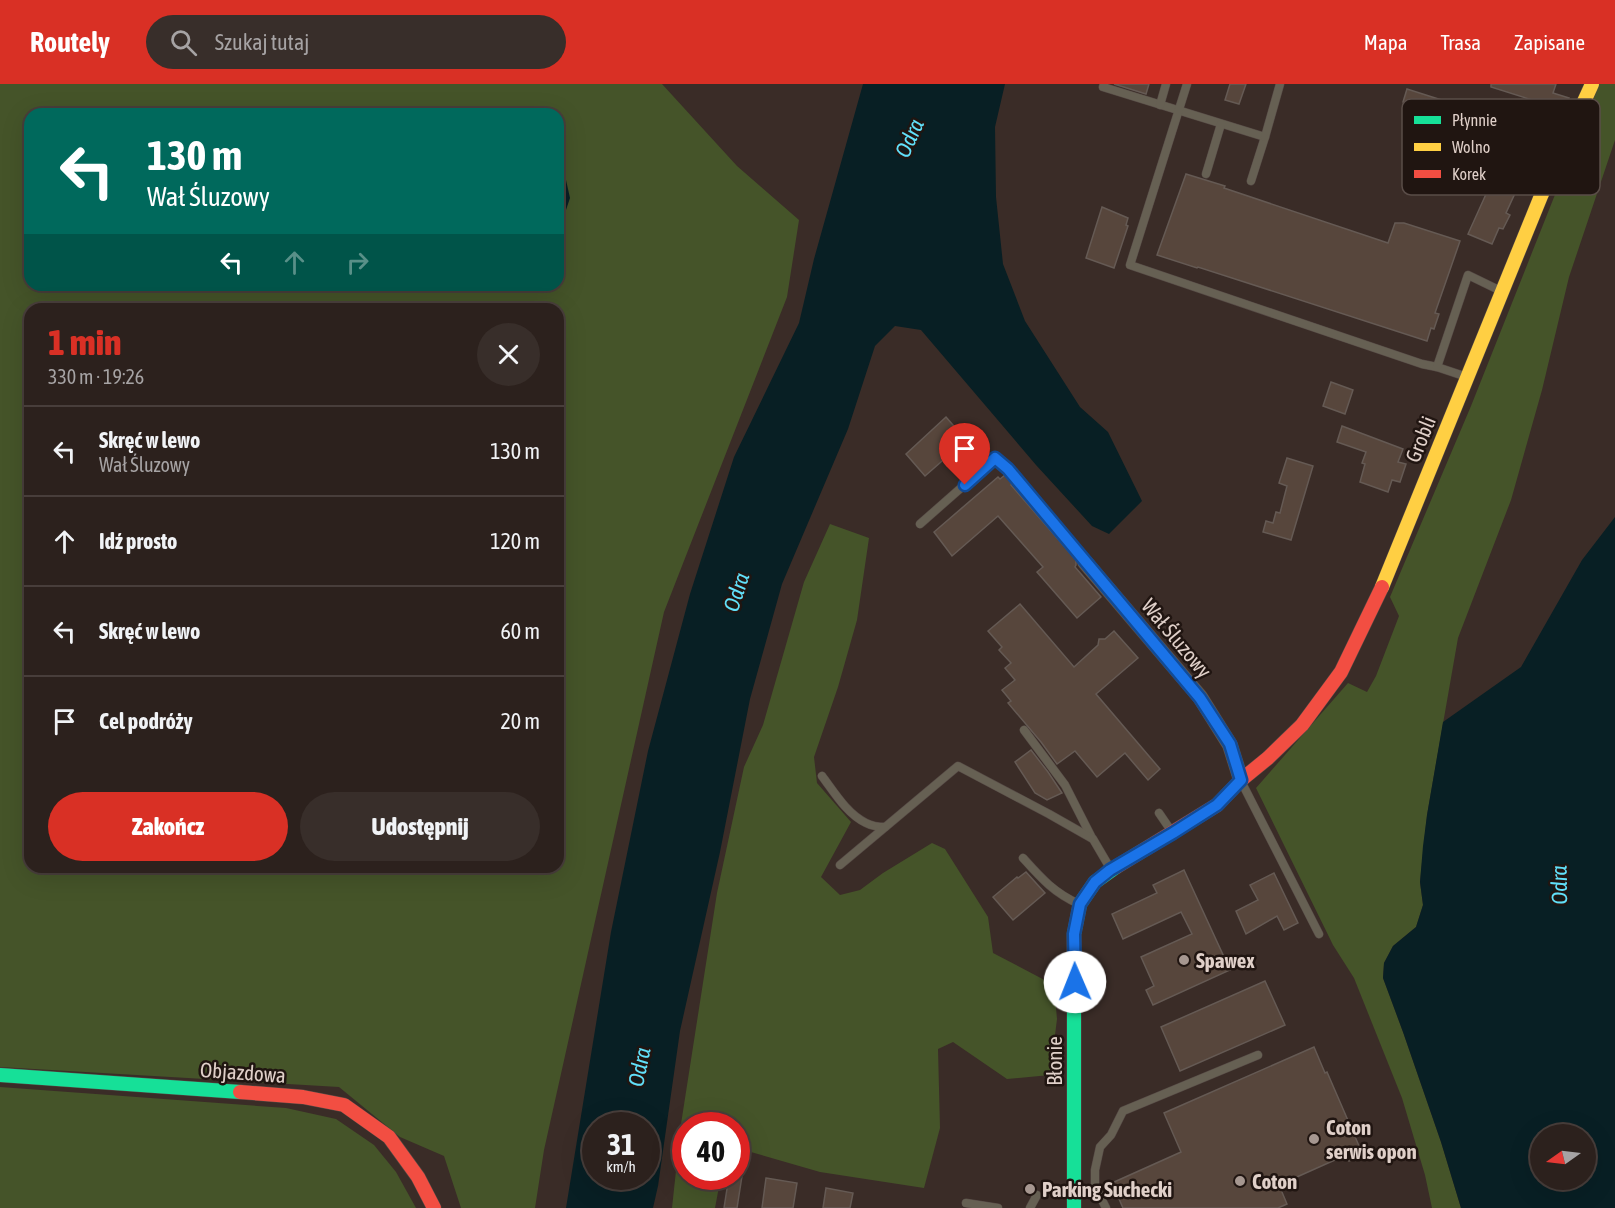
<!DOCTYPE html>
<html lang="pl">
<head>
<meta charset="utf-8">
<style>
  body { margin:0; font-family:"Asap Condensed",sans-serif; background:#382e2a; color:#f1f3f6; height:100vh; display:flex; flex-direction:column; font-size:22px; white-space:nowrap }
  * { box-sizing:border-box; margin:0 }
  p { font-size:20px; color:#a6a3a4 }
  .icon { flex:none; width:33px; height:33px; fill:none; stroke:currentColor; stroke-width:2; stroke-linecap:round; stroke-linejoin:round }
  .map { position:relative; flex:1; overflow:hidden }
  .side { position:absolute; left:24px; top:219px; width:540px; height:570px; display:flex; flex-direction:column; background:#2c211d; border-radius:18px; box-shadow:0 6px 24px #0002,0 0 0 2px #483e3b }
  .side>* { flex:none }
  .banner { position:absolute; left:24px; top:24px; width:540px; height:183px; border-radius:18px; box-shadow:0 6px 24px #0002,0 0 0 2px #483e3b; background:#00695c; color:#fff; overflow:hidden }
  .needle { width:39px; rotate:256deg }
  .fabs { position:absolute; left:1530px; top:1040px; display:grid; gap:12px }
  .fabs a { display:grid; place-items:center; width:66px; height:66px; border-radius:50%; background:#2c211d; box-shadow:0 6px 24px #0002,0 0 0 2px #483e3b; font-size:30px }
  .speed { position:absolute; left:582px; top:1028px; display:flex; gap:12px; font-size:30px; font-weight:700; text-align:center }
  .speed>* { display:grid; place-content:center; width:78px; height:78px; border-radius:50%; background:#2c211d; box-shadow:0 6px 24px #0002,0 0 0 2px #483e3b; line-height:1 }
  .speed small { font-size:15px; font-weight:400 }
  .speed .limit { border:9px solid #d22; background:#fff; color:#111 }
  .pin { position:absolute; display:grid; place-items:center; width:51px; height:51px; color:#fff; margin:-62px -26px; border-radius:50% 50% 50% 0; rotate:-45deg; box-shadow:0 0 6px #0007 }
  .pin .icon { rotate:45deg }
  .me { position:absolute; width:66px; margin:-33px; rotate:359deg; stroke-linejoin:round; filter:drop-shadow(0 0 4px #0008) }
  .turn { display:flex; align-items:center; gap:21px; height:126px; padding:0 24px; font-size:27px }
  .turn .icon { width:78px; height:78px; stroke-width:2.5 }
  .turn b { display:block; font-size:42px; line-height:51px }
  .lanes { display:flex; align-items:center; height:57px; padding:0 24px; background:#0003; justify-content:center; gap:30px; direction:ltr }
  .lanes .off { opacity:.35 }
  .round { display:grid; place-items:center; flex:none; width:63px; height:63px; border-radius:32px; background:#382e2a }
  .head { display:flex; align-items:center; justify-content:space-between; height:102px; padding:0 24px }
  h1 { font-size:36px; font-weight:800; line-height:45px; color:#d93025 }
  .button { display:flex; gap:12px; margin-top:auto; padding:12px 24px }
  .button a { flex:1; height:69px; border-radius:36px; background:#d93025; color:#fff; font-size:24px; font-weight:800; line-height:69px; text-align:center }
  .button a+a { background:#382e2a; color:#f1f3f6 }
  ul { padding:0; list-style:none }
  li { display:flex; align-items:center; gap:18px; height:90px; padding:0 24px; border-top:2px solid #483e3b }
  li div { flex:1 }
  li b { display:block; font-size:22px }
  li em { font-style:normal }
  header { display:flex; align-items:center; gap:36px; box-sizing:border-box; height:84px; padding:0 30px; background:#d93025; color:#fff }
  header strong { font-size:28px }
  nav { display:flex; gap:33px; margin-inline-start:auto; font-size:21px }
  .search { width:420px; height:54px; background:#382e2a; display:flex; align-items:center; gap:15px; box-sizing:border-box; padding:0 21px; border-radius:33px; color:#a6a3a4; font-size:22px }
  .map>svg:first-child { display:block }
</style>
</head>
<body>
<header>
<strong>Routely</strong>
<div class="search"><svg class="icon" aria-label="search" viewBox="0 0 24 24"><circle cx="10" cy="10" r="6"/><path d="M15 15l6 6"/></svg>Szukaj tutaj</div>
<nav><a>Mapa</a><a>Trasa</a><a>Zapisane</a></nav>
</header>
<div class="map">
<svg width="1615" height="1124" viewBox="0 0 1615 1124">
  <rect width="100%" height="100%" fill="#3a2c27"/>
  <g fill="#455429" fill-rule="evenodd">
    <path d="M0 0H662L737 82 799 136 787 213 664 528 544 1066 535 1124H461L444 1072 400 1053 339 1003 0 983ZM30 30H558V201H30ZM30 225H558V783H30Z"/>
    <path d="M1599 0H1615V56L1569 193 1542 306 1511 416 1458 554 1427 731 1420 798 1423 821 1416 843 1393 862 1384 879 1383 894 1403 948 1441 1058 1461 1124H1432L1425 1091 1402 1014 1354 894 1333 861 1256 704 1348 599 1367 608 1376 592 1399 532 1390 513 1471 322Z"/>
    <path d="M830 440 869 454 857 536 838 603 814 673 817 699 851 738 821 793 840 811 860 806 883 789 932 759 945 765 988 833 993 869 1054 901 1057 935 1050 991 1007 995 953 958 938 965 940 1044 924 1104 820 1088 737 1064 736 1041H686V1092H721L715 1124H672L681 1040 717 809 744 683 763 641 804 498Z"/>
    <path d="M0 1003 286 1024 336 1035 374 1061 396 1088 416 1124H0Z"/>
  </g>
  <g fill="#081f24" fill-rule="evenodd">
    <path d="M863 0H1005L995 43 996 113 1003 180 1025 237 1080 323 1108 348 1142 417 1109 450 1092 442 1036 381 921 246 895 242 875 262 848 345 782 500 750 615 720 768 680 947 658 1102 653 1124H566L611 848 648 667 690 510 734 373 799 239 814 175ZM596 1041H646V1092H596Z"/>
    <path d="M558 87 566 96 570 114 566 126 564 142 558 161Z"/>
    <path d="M1615 433V1124H1461L1441 1058 1403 948 1383 894 1384 879 1393 862 1416 843 1423 821 1420 798 1423 762 1427 731 1443 638 1521 583 1582 476ZM1540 1050H1586V1095H1540Z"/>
  </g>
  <g fill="#57463c" stroke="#655a54" stroke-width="1.5">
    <path d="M1114 0H1149L1146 10Z"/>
    <path d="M1230 0H1246L1239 20 1225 16Z"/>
    <path d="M1491 0H1556L1553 9 1569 14 1543 77 1529 72 1523 92 1506 129 1510 131 1503 145 1499 144 1492 160 1468 150 1496 88 1488 85 1492 74 1512 81 1518 61 1525 64 1530 51 1536 54 1548 21 1491 3Z"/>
    <path d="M1407 5 1470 25 1466 38 1403 18Z"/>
    <path d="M1186 90 1225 102 1224 104 1388 159 1395 139H1404L1460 157 1435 229 1439 230 1434 245 1431 244 1427 257 1198 183 1197 184 1157 171Z"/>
    <path d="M1102 123 1128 134 1126 141 1128 142 1114 184 1086 174Z"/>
    <path d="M1331 298 1353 306 1345 330 1323 322Z"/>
    <path d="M946 333 966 356 925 392 906 370Z"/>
    <path d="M1342 342 1403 365 1398 378 1406 380 1400 398 1392 396 1388 408 1360 398 1365 380 1362 379 1366 368 1337 358Z"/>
    <path d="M1287 374 1313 382 1291 456 1263 448 1266 437 1273 439 1276 428 1280 429 1287 402 1279 399Z"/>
    <path d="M1005 391 1012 400 1011 401 1076 476V481L1075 483 1101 513 1077 534 1037 488 1043 483 998 432 952 472 934 448 998 393 1000 395Z"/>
    <path d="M1020 520 1074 583 1098 561 1099 555H1105L1114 547 1138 574 1096 610 1160 685 1148 696 1125 669 1097 693 1075 667 1057 680 1041 658 1008 619 1011 617 1002 606 1015 596 1005 584 1011 579 999 566 1002 563 988 547Z"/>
    <path d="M1031 666 1048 688 1062 709 1047 716 1035 709 1015 678Z"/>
    <path d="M1184 786 1230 886 1153 921 1146 906 1154 902 1141 873 1192 850 1181 828 1123 855 1112 830 1157 809 1153 801Z"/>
    <path d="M1026 788 1045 809 1013 836 993 813 1017 793 1018 794Z"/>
    <path d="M1274 789 1298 839 1284 846 1277 832 1246 850 1236 827 1258 816 1250 801Z"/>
    <path d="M1265 897 1285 941 1180 987 1161 943Z"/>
    <path d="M1314 963 1325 989 1327 988 1363 1071 1349 1077 1346 1071 1279 1101 1287 1120 1278 1124H1123L1112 1099 1181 1068 1164 1029Z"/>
    <path d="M729 1092H742L737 1124H724Z"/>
    <path d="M766 1094 797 1099 793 1124H762Z"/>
    <path d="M826 1104 853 1109 850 1124H823Z"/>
  </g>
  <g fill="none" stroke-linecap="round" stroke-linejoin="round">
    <g stroke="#564a46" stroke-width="9">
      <g id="lane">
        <path d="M1104 0 1103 3 1265 53 1251 97"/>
        <path d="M1187 0 1130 181 1422 280 1437 283 1467 293"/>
        <path d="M1160 21 1166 0"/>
        <path d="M1265 53 1280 0"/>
        <path d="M1206 90 1221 40"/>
        <path d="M1437 283 1468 191 1501 207"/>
        <path d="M920 440 995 374 1008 385 1085 478"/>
        <path d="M1024 646 1065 701 1092 754"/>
        <path d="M822 692C834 708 847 730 866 739 872 742 879 743 885 743"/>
        <path d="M1242 699 1319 850"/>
        <path d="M1159 729 1172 748"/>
        <path d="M1023 774C1041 794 1054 809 1079 820"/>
        <path d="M840 781 958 682 1049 730 1093 755 1110 784"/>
        <path d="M966 1119 998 1124"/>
        <path d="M1030 1124 1037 1111"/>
        <path d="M1106 1124 1095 1102V1086L1100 1063 1111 1051 1123 1027 1258 971"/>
      </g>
    </g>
    <g stroke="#564a46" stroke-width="16">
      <path id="street" d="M1085 478 1200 613 1230 661 1241 696"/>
    </g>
    <g stroke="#564a46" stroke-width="15">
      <g id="fast">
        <path d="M0 991 240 1008"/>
        <path d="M1074 1124V850L1080 820 1095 798 1116 783"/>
      </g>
    </g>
    <g stroke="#564a46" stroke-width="15">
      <path id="slow" d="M1382 503 1541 112 1592 0"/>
    </g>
    <g stroke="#564a46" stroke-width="15">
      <g id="jam">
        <path d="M1116 783 1217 721 1241 696 1268 674 1302 641 1341 588 1382 503"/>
        <path d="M240 1008 303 1013 344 1021 389 1053 418 1093 434 1124"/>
      </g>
    </g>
    <use href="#lane" stroke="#666053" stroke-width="8"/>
    <use href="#street" stroke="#666053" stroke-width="15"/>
    <use href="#fast" stroke="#16e098" stroke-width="14"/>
    <use href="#slow" stroke="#ffcf43" stroke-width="14"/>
    <use href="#jam" stroke="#f24e42" stroke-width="14"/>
  </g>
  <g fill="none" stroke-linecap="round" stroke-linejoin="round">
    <g stroke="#114b97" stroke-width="15">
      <path id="route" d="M965 401 995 374 1008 385 1200 614 1230 660 1241 696 1217 721 1173 749 1110 786 1095 798 1080 820 1074 850 1075 898"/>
    </g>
    <use href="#route" stroke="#1a73e8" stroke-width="10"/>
  </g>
  <g fill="#a69790" stroke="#201511" stroke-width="2">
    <circle cx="1184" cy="876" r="6"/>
    <circle cx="1314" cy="1055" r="6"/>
    <circle cx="1240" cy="1097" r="6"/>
    <circle cx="1030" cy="1105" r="6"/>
  </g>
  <g text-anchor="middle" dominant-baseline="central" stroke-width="5" stroke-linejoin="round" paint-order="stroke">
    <g font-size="21" fill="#e0d0c9" stroke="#201511">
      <text transform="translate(1420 355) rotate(-68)">Grobli</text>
      <text transform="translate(1177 554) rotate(50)">Wał Śluzowy</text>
      <text transform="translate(1054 977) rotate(-90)">Błonie</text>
      <text transform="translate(243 988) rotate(4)">Objazdowa</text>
    </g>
    <g font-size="21" font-weight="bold" fill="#e0d0c9" stroke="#201511" text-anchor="start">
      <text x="1196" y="876">Spawex</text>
      <text x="1326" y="1043">Coton<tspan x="1326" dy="24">serwis opon</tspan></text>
      <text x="1252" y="1097">Coton</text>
      <text x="1042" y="1105">Parking Suchecki</text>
    </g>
    <g font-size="22" font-style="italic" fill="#61e0f9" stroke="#201511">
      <text transform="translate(909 54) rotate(-66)">Odra</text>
      <text transform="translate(736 508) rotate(-72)">Odra</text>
      <text transform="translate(1559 801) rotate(-91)">Odra</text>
      <text transform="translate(639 983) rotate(-79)">Odra</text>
    </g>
  </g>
  <rect x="1402" y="15" width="198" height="96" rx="9" fill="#201511" stroke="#5a4d48" stroke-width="1.5"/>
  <rect x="1414" y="32" width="27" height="8" fill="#16e098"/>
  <rect x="1414" y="59" width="27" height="8" fill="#ffcf43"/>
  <rect x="1414" y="86" width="27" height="8" fill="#f24e42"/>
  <g font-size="16" fill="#e0d0c9">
    <text x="1452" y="42">Płynnie</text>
    <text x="1452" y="69">Wolno</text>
    <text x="1452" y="96">Korek</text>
  </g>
</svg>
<div class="fabs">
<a><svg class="needle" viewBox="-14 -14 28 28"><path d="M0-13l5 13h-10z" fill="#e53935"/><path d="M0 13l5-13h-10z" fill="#a6a3a4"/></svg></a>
</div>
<div class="speed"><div>31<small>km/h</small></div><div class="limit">40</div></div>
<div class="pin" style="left:965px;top:401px;background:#d93025"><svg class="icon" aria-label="arrive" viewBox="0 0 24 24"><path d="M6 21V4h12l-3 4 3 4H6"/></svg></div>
<svg class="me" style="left:1075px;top:898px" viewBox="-20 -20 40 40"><circle r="19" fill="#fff"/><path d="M0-13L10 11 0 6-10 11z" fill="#1a73e8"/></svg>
<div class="banner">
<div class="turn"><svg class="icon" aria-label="left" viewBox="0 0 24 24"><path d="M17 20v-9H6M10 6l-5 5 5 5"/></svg><div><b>130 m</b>Wał Śluzowy</div></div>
<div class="lanes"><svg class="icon" aria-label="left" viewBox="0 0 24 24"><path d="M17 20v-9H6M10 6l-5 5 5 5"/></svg><svg class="icon off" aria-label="ahead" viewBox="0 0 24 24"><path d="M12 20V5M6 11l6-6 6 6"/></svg><svg class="icon off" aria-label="right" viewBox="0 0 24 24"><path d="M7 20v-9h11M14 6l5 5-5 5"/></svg></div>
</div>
<section class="side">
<div class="head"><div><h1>1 min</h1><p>330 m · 19:26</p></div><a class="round"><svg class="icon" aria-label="close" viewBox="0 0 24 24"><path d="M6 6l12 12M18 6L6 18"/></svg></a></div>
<ul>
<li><svg class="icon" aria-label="left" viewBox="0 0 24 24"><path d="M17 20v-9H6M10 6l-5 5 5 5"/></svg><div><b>Skręć w lewo</b><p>Wał Śluzowy</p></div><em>130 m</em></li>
<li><svg class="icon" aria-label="ahead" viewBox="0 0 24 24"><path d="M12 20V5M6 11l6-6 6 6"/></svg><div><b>Idź prosto</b></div><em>120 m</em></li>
<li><svg class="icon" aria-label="left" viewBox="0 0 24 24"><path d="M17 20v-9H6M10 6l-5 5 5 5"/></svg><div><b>Skręć w lewo</b></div><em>60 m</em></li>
<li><svg class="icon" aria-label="arrive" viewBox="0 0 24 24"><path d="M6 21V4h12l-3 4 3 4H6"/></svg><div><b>Cel podróży</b></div><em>20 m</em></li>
</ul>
<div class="button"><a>Zakończ</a><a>Udostępnij</a></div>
</section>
</div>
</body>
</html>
